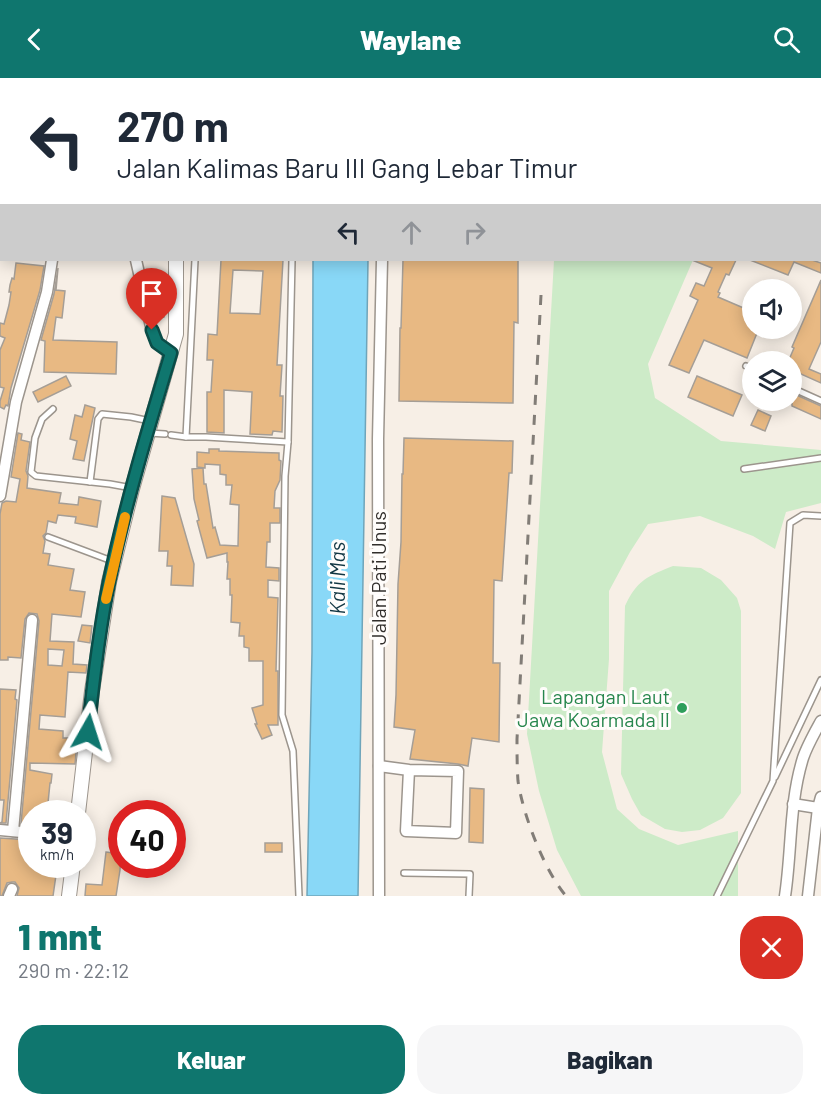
<!DOCTYPE html>
<html lang="id">
<head>
<meta charset="utf-8">
<style>
  body { margin:0; font-family:Barlow,sans-serif; background:#f6f6f7; color:#1f2937; height:100vh; display:flex; flex-direction:column; font-size:22px; white-space:nowrap }
  * { box-sizing:border-box; margin:0 }
  p { font-size:20px; color:#747a83 }
  .icon { flex:none; width:33px; height:33px; fill:none; stroke:currentColor; stroke-width:2; stroke-linecap:round; stroke-linejoin:round }
  .map { position:relative; height:818px; overflow:hidden }
  .sheet { display:flex; flex-direction:column; background:#fff; flex:1 }
  .sheet>* { flex:none }
  .hud { position:absolute; left:0px; top:0px; width:822px; height:183px; box-shadow:0 3px 15px #0003; background:#fff; color:#1f2937; overflow:hidden }
  .controls { position:absolute; left:742px; top:201px; display:grid; gap:12px }
  .controls a { display:grid; place-items:center; width:60px; height:60px; border-radius:50%; background:#fff; box-shadow:0 3px 15px #0003; font-size:30px }
  .speed { position:absolute; left:18px; top:722px; display:flex; gap:12px; font-size:30px; font-weight:700; text-align:center }
  .speed>* { display:grid; place-content:center; width:78px; height:78px; border-radius:50%; background:#fff; box-shadow:0 3px 15px #0003; line-height:1 }
  .speed small { font-size:15px; font-weight:400 }
  .speed .limit { border:9px solid #d22; background:#fff; color:#111 }
  .pin { position:absolute; display:grid; place-items:center; width:51px; height:51px; color:#fff; margin:-62px -26px; border-radius:50% 50% 50% 0; rotate:-45deg; box-shadow:0 0 6px #0007 }
  .pin .icon { rotate:45deg }
  .me { position:absolute; width:66px; margin:-33px; rotate:6deg; stroke-linejoin:round; filter:drop-shadow(0 0 4px #0008) }
  .turn { display:flex; align-items:center; gap:21px; height:126px; padding:0 18px; font-size:27px }
  .turn .icon { width:78px; height:78px; stroke-width:2.5 }
  .turn b { display:block; font-size:42px; line-height:51px }
  .lanes { display:flex; align-items:center; height:57px; padding:0 18px; background:#0003; justify-content:center; gap:30px; direction:ltr }
  .lanes .off { opacity:.35 }
  .round { display:grid; place-items:center; flex:none; width:63px; height:63px; border-radius:24px; background:#f6f6f7 }
  .headline { display:flex; align-items:center; justify-content:space-between; height:102px; padding:0 18px }
  h1 { font-size:36px; font-weight:800; line-height:45px; color:#0f766e }
  .primary-button { display:flex; gap:12px; margin-top:auto; padding:12px 18px }
  .primary-button a { flex:1; height:69px; border-radius:24px; background:#0f766e; color:#fff; font-size:24px; font-weight:800; line-height:69px; text-align:center }
  .primary-button a+a { background:#f6f6f7; color:#1f2937 }
  header { display:flex; justify-content:space-between; align-items:center; height:78px; padding:0 18px; background:#0f766e; color:#fff; font-size:27px; font-weight:800 }
  .map>svg:first-child { display:block }
</style>
</head>
<body>
<header><svg class="icon" aria-label="back" viewBox="0 0 24 24"><path d="M15 5l-7 7 7 7"/></svg>Waylane<svg class="icon" aria-label="search" viewBox="0 0 24 24"><circle cx="10" cy="10" r="6"/><path d="M15 15l6 6"/></svg></header>
<div class="map">
<svg width="821" height="818" viewBox="0 0 821 818">
  <rect width="100%" height="100%" fill="#f7efe6"/>
  <g fill="#cdebc8">
    <path d="M554 182H693L648 286 655 320 721 363 821 372V425L786 434 775 471 753 458 700 438 648 446 630 474 609 513V581L602 674 617 731 639 751 678 767 738 753V818H581L557 772 539 713 527 656Z"/>
    <path d="M673 488 701 490 721 502 737 520 741 533V715L723 740 700 752 682 754 665 751 641 737 632 721 621 696 625 528C637 502 648 498 673 488Z"/>
  </g>
  <path fill="#89d8f7" stroke="#6fa5ba" stroke-width="1.5" d="M313 182H368L358 818H307L312 574Z"/>
  <g fill="#e8b983" stroke="#a59e96" stroke-width="1.5" fill-rule="evenodd">
    <path d="M221 182H283L277 287H282L280 318H283L282 354 273 353 272 357 250 356 252 314 224 312V355L207 354V314H211L213 282H207L208 256 217 257ZM233 192 263 193 260 236 230 235Z"/>
    <path d="M403 182H518V245L514 244 513 325 399 323 400 250H401Z"/>
    <path d="M692 182H736L729 197 726 196 718 214 720 215 718 219 753 234V250H759L747 280 704 262 689 295 669 287 698 222 690 218 696 205 704 208 712 190Z"/>
    <path d="M750 182H812L821 185V195L794 184 788 197Z"/>
    <path d="M16 185 44 188 40 212 11 310 8 328 6 327 4 331 0 329V323L4 310 0 309V272L5 260 0 258V245L4 246 9 227 11 214H9L10 207 12 200 14 201Z"/>
    <path d="M58 190 56 212 65 213 62 240 56 239 53 262 117 264 116 296 44 294 45 263 41 262 54 216Z"/>
    <path d="M821 202V264L809 291 821 296V305L792 292V284H788L794 270 792 269Z"/>
    <path d="M164 216V239L157 241 152 217Z"/>
    <path d="M66 298 71 308 38 324 33 314Z"/>
    <path d="M697 298 742 317 733 338 688 319Z"/>
    <path d="M792 315 821 328V341L792 328Z"/>
    <path d="M85 327 95 330 84 383 73 381 77 363 70 361 75 337 82 339Z"/>
    <path d="M758 332 771 338 765 353 751 347Z"/>
    <path d="M18 355 22 356 21 362 30 364 26 393 28 398 27 410 61 415 59 425 78 427 79 419 101 423 97 449 75 445 76 439 58 437 56 445 48 443 46 455 43 458 45 463 43 475 50 476 48 487 74 491 70 512 85 514 81 539 52 536 50 563 74 564 73 586 87 587 86 595 68 594 65 639 40 637 39 651 63 653V660H77V664L75 686 30 685V692L52 696 51 705H50L47 735H32V747L21 746 39 543 37 536 29 535 25 541 21 580 8 579V582H0V436L2 425 6 423 16 424 20 401 11 399ZM48 571 64 572 62 588 48 587Z"/>
    <path d="M404 360 513 363 512 395H509L502 503 494 502 493 585H500L499 664 472 660 468 688 458 686 410 681 415 652 394 649 396 617 398 506 401 464 402 396H403Z"/>
    <path d="M209 371H219V373L279 375V382L281 383 280 402 275 413 274 430H280V445H270V464H267L266 489 279 490V503L268 502V519L278 520 276 593H278V647H268L272 657 262 661 255 646H257L252 630 263 627V583H249V570L244 569V558H239L240 545 231 544 232 517H230V501H227L228 484H227V475L207 480 197 443 199 442 194 421 192 391 203 390 204 406H206L213 450 215 449 220 467 238 468 239 427 230 426 232 407H226V397L220 396V387L205 386V390L197 389V374L209 375Z"/>
    <path d="M162 418 175 420 194 486 193 508 171 507 172 488H167L168 473H159Z"/>
    <path d="M82 547 92 548 90 565 78 563Z"/>
    <path d="M0 611 16 612 15 621 17 622 6 745H0L2 744 4 722H0Z"/>
    <path d="M470 710 484 711 483 765 469 764Z"/>
    <path d="M0 760 30 762V775H32V789L41 790 40 794 56 797 53 818H17L19 810 15 804H12L7 805 2 818H0Z"/>
    <rect x="265" y="765" width="17" height="9"/>
    <path d="M106 774 121 776 120 792 116 818H85L86 806 102 807Z"/>
  </g>
  <g fill="none" stroke-linecap="round" stroke-linejoin="round">
    <g stroke="#9c958d" stroke-width="8">
      <g id="service">
        <path d="M288 0V2"/>
        <path d="M196 2V0"/>
        <path d="M292 182 288 364 285 398 282 637 293 673 299 818"/>
        <path d="M746 288 753 292"/>
        <path d="M792 310 821 323"/>
        <path d="M53 331 42 341 35 360 31 394 36 398 110 406 132 410"/>
        <path d="M149 355 165 356"/>
        <path d="M171 357 186 359H206L288 364"/>
        <path d="M186 359 195 182"/>
        <path d="M744 391 821 380"/>
        <path d="M90 404 98 341 102 336 131 339 150 343"/>
        <path d="M48 459 112 483"/>
        <path d="M775 699 821 602"/>
        <path d="M404 795 470 796 469 818"/>
        <path d="M717 818 773 703 790 445 803 437 821 438"/>
      </g>
    </g>
    <g stroke="#9c958d" stroke-width="13">
      <g id="minor">
        <path d="M57 0V2"/>
        <path d="M71 0 79 2"/>
        <path d="M119 0V2"/>
        <path d="M387 2V0"/>
        <path d="M136 182 152 253 157 265 171 275"/>
        <path d="M0 418 16 324 47 214 52 182"/>
        <path d="M379 688 409 692 458 693 456 755 406 753 409 692"/>
        <path d="M793 726 818 730"/>
        <path d="M0 752 32 755"/>
        <path d="M13 753 32 542"/>
        <path d="M9 818 12 811"/>
        <path d="M379 818 378 361 382 182"/>
        <path d="M785 818C792 772 789 725 803 680 807 668 815 654 821 643"/>
        <path d="M808 818 818 730 821 719"/>
      </g>
    </g>
    <g stroke="#9c958d" stroke-width="16">
      <g id="tertiary">
        <path d="M175 0V2"/>
        <path d="M78 735 92 613 109 504 132 411 176 256V182"/>
        <path d="M69 818 73 786"/>
      </g>
    </g>
    <use href="#service" stroke="#fff" stroke-width="5"/>
    <use href="#minor" stroke="#fff" stroke-width="10"/>
    <use href="#tertiary" stroke="#fff" stroke-width="14"/>
    <path stroke="#827d77" stroke-width="3" stroke-dasharray="10 10" stroke-linecap="butt" d="M541 217 517 661C517 675 517 689 518 703 523 737 544 792 566 818"/>
  </g>
  <g fill="none" stroke-linecap="round" stroke-linejoin="round">
    <g stroke="#0a4d48" stroke-width="15">
      <path id="route" d="M88 654C93 605 99 553 109 504 125 427 148 351 171 275L157 265 152 252"/>
    </g>
    <use href="#route" stroke="#0f766e" stroke-width="10"/>
    <path stroke="#f59e0b" stroke-width="10" d="M106 521 125 439"/>
  </g>
  <circle fill="#2e9e5b" stroke="#fffdfb" stroke-width="2" cx="682" cy="630" r="6"/>
  <g text-anchor="middle" dominant-baseline="central" stroke-width="6" stroke-linejoin="round" paint-order="stroke">
    <g font-size="20" fill="#312e2b" stroke="#fffdfb">
      <text transform="translate(378 500) rotate(-90)">Jalan Pati Unus</text>
    </g>
    <g font-size="20" fill="#27864d" stroke="#fffdfb" text-anchor="end">
      <text x="670" y="618">Lapangan Laut<tspan x="670" dy="23">Jawa Koarmada II</tspan></text>
    </g>
    <g font-size="21" font-style="italic" fill="#113643" stroke="#fffdfb">
      <text transform="translate(336 500) rotate(-90)">Kali Mas</text>
    </g>
  </g>
</svg>
<div class="controls">
<a><svg class="icon" aria-label="sound" viewBox="0 0 24 24"><path d="M4 9h4l5-4v14l-5-4H4zM17 9q2 3 0 6"/></svg></a>
<a><svg class="icon" aria-label="layers" viewBox="0 0 24 24"><path d="M12 4l9 5-9 5-9-5zM3 14l9 5 9-5"/></svg></a>
</div>
<div class="speed"><div>39<small>km/h</small></div><div class="limit">40</div></div>
<div class="pin" style="left:152px;top:252px;background:#d93025"><svg class="icon" aria-label="arrive" viewBox="0 0 24 24"><path d="M6 21V4h12l-3 4 3 4H6"/></svg></div>
<svg class="me" style="left:88px;top:654px" viewBox="-20 -20 40 40"><path d="M0-17L14 15 0 8-14 15z" fill="#0f766e" stroke="#fff" stroke-width="4"/></svg>
<div class="hud">
<div class="turn"><svg class="icon" aria-label="left" viewBox="0 0 24 24"><path d="M17 20v-9H6M10 6l-5 5 5 5"/></svg><div><b>270 m</b>Jalan Kalimas Baru III Gang Lebar Timur</div></div>
<div class="lanes"><svg class="icon" aria-label="left" viewBox="0 0 24 24"><path d="M17 20v-9H6M10 6l-5 5 5 5"/></svg><svg class="icon off" aria-label="ahead" viewBox="0 0 24 24"><path d="M12 20V5M6 11l6-6 6 6"/></svg><svg class="icon off" aria-label="right" viewBox="0 0 24 24"><path d="M7 20v-9h11M14 6l5 5-5 5"/></svg></div>
</div>
</div>
<section class="sheet">
<div class="headline"><div><h1>1 mnt</h1><p>290 m · 22:12</p></div><a class="round" style="background:#d93025;color:#fff"><svg class="icon" aria-label="close" viewBox="0 0 24 24"><path d="M6 6l12 12M18 6L6 18"/></svg></a></div>
<div class="primary-button"><a>Keluar</a><a>Bagikan</a></div>
</section>
</body>
</html>
